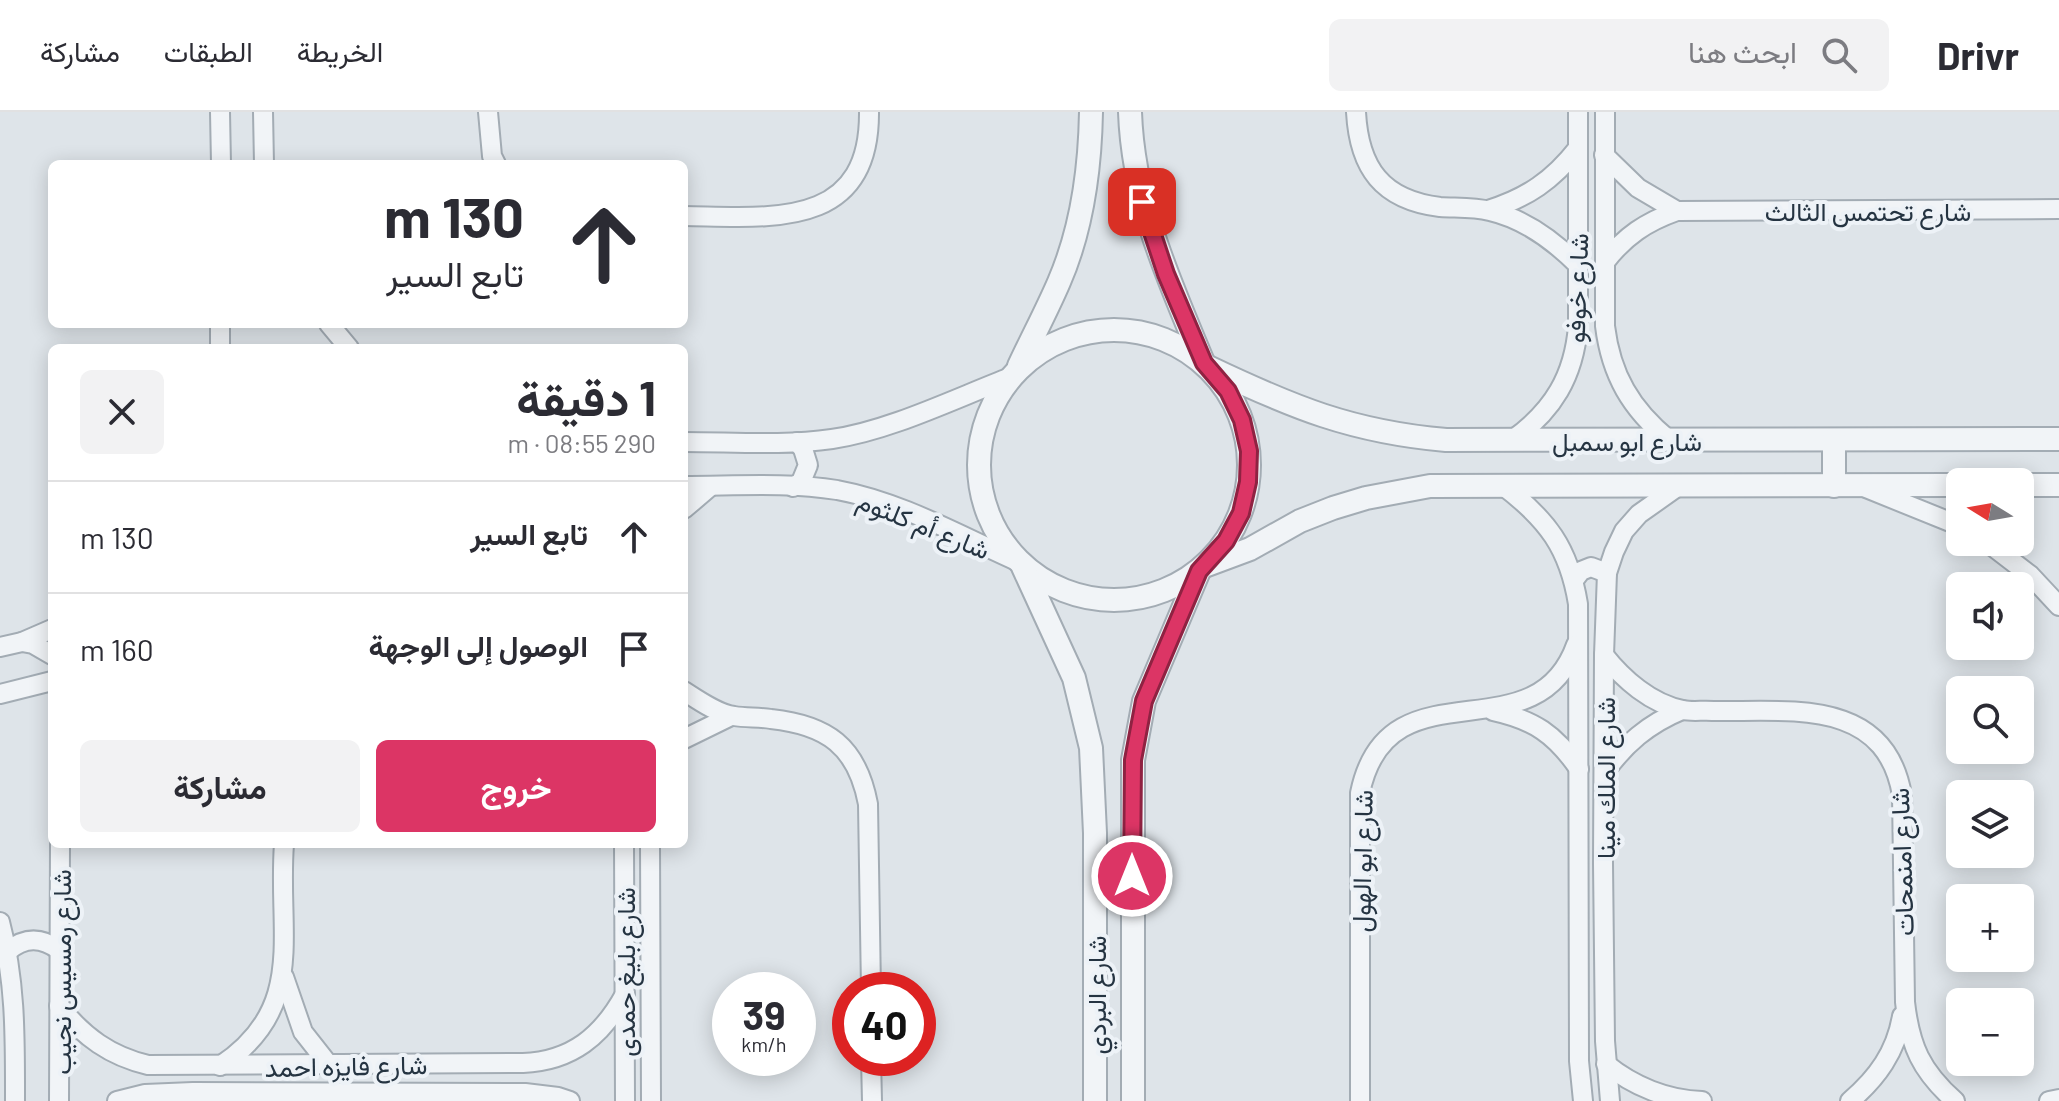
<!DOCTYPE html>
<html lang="ar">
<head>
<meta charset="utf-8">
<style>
  body { margin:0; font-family:Barlow,Vazirmatn,sans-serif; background:#f2f2f3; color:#2b2b33; direction:rtl; height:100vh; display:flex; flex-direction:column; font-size:30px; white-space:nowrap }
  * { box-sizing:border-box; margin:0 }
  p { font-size:26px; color:#7c7c81 }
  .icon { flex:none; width:44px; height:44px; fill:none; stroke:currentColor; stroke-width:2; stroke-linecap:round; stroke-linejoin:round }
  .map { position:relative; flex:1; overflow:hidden; direction:ltr }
  .side { position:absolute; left:48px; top:232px; width:640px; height:504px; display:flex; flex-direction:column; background:#fff; border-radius:12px; box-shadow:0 4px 20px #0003; direction:rtl }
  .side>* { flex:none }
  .guide { position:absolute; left:48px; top:48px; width:640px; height:168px; border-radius:12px; box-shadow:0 4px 20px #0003; direction:rtl; background:#fff; color:#2b2b33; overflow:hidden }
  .needle { width:52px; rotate:281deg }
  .tools { position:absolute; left:1946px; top:356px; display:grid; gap:16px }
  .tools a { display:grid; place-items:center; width:88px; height:88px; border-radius:12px; background:#fff; box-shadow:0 4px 20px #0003; font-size:40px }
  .speed { position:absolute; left:712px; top:860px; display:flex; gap:16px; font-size:40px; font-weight:700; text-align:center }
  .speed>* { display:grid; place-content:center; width:104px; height:104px; border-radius:50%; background:#fff; box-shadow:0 4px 20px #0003; line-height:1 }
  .speed small { font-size:20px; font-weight:400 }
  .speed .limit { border:12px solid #d22; background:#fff; color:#111 }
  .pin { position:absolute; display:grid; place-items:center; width:68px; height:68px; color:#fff; margin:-34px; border-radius:16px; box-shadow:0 4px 12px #0006 }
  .me { position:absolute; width:88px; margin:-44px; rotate:0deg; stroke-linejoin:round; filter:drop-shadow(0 0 6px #0008) }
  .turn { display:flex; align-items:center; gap:28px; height:168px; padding:0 32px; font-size:36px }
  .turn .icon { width:104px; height:104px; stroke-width:2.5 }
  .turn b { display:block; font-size:56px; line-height:68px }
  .round { display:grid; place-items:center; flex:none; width:84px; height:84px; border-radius:12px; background:#f2f2f3 }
  .head { display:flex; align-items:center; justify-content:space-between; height:136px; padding:0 32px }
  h1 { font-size:48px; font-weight:700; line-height:60px }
  .primary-button { display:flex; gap:16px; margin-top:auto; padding:16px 32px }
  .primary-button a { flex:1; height:92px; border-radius:12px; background:#dc3565; color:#fff; font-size:32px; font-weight:700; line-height:92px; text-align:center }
  .primary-button a+a { background:#f2f2f3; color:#2b2b33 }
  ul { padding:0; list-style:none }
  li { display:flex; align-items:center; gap:24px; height:112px; padding:0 32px; border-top:2px solid #e1e1e2 }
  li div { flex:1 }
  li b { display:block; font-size:30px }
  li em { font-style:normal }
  header { display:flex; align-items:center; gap:48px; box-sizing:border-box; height:112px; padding:0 40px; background:#fff; border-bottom:2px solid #e1e1e2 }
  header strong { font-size:38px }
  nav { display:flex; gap:44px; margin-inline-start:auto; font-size:28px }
  .search { width:560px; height:72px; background:#f2f2f3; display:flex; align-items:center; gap:20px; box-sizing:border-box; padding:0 28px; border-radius:12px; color:#7c7c81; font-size:30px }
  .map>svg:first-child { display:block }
</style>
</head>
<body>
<header>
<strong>Drivr</strong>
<div class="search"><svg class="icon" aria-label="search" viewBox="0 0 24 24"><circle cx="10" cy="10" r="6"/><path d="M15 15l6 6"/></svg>ابحث هنا</div>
<nav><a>الخريطة</a><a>الطبقات</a><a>مشاركة</a></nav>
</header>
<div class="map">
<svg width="2059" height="989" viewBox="0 0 2059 989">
  <rect width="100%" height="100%" fill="#dee4e9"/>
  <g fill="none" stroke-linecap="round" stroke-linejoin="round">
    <g stroke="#a3acb4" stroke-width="22">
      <g id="minor">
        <path d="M220 0 221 52"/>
        <path d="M263 0 264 52"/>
        <path d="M488 0 492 44 496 52"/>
        <path d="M1356 0C1359 56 1382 88 1440 95 1457 96 1474 95 1490 99 1525 107 1553 128 1578 153"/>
        <path d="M1605 0V214C1611 263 1631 297 1669 328"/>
        <path d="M1604 43 1638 76 1677 99"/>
        <path d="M1488 98C1527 86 1553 68 1578 36"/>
        <path d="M684 104C769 105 870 119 869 0"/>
        <path d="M1605 150C1625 124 1646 110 1677 99L2059 97"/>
        <path d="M329 212 349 236"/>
        <path d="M220 236V212"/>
        <path d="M1512 328C1553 299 1574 264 1578 214V0"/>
        <path d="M684 330C733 330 783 334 832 327 889 319 956 286 1011 265"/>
        <path d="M1502 373C1547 407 1569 436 1578 492L1579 949 1583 989"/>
        <path d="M684 374C734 374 787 370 837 378 902 390 960 424 1019 450"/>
        <path d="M793 375 801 370 808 353 803 337 797 330"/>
        <path d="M1866 376 1960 414"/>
        <path d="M684 397 711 374"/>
        <path d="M1987 430 2030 463 2059 494"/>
        <path d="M1574 468 1581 459 1591 455 1607 461"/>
        <path d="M22 530 33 532 52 543"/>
        <path d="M0 535 22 530 52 517"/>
        <path d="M1604 543C1623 567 1651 592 1683 598 1692 600 1704 598 1713 599 1790 600 1885 585 1902 683L1905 890C1910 934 1921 959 1955 989"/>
        <path d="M684 579C698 588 718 602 734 604 746 606 758 605 771 607 827 613 857 634 868 692L871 878"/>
        <path d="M0 582 52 569"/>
        <path d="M1493 599C1534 608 1555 622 1579 657"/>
        <path d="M684 627 731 604"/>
        <path d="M1604 661C1625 632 1648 612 1682 598"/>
        <path d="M624 732 625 989"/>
        <path d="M650 732 651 989"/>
        <path d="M0 810C16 870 15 928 15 989"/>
        <path d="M8 839C25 825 41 825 59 838"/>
        <path d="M284 865 303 920 329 953"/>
        <path d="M59 894C84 925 110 944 148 953L523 951C572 949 602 924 625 882"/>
        <path d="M871 946 872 989"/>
        <path d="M1606 952C1633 974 1667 988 1702 989"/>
        <path d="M220 954C308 896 277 822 284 732"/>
        <path d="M59 989 60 732"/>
        <path d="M117 989 145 982 193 980 525 981 558 985 570 989"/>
        <path d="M1360 989V681C1388 546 1535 648 1576 533"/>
        <path d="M1610 989 1605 929 1603 752 1604 543 1607 461 1614 440 1624 419 1639 402 1680 373"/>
        <path d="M1850 989C1877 966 1896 940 1902 904"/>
        <path d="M2049 989 2059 987"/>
      </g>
    </g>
    <g stroke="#a3acb4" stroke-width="26">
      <g id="tertiary">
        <path d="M1130 0C1133 90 1169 168 1203 250"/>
        <circle cx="1114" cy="353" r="135"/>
        <path d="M1019 254C1032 226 1047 198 1059 170 1082 117 1090 57 1091 0"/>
        <path d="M1208 255C1292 295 1352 320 1446 328L2059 327"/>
        <path d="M1834 328V374"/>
        <path d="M2020 373H2059"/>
        <path d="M1207 453 1250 437 1300 409 1333 396 1366 386 1430 374 1960 373"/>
        <path d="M1023 455 1074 566 1091 636 1095 721V989"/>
        <path d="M1133 989V648L1144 589 1199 459"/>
      </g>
    </g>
    <use href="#minor" stroke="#f1f4f7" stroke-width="18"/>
    <use href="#tertiary" stroke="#f1f4f7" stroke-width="22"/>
  </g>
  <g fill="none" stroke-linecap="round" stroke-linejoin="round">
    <g stroke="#8f2242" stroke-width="20">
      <path id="route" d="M1132 764 1133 648 1144 589 1199 459 1226 429 1241 401 1248 370 1249 339 1242 308 1228 279 1204 251 1166 162 1142 90"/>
    </g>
    <use href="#route" stroke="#dc3565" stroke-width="14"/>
  </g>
  <g text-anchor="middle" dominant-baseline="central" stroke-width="8" stroke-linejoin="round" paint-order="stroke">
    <g font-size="26" fill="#253442" stroke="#edf2f7">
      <text x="1868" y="98">شارع تحتمس الثالث</text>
      <text transform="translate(1576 176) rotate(-88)">شارع خوفو</text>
      <text x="1627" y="328">شارع ابو سمبل</text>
      <text transform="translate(924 412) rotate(22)">شارع أم كلثوم</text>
      <text transform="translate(1604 666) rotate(-90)">شارع الملك مينا</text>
      <text transform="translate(1361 749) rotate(-89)">شارع ابو الهول</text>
      <text transform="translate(1901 750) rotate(-92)">شارع امنمحات</text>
      <text transform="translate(60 860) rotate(-90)">شارع رمسيس نجيب</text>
      <text transform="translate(624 860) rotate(-90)">شارع بليغ حمدى</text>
      <text transform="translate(1095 883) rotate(-90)">شارع البردي</text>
      <text transform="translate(346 953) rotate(-1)">شارع فايزه احمد</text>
    </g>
  </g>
</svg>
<div class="tools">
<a><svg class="needle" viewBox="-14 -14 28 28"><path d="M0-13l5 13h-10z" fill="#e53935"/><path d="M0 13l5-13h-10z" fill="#7c7c81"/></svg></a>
<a><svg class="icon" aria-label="sound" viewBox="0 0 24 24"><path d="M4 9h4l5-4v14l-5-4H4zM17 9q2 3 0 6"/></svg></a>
<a><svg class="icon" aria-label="search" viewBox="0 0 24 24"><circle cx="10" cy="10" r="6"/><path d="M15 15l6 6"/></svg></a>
<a><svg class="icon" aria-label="layers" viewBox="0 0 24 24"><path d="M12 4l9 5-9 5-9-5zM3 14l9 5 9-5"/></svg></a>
<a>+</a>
<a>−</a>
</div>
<div class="speed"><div>39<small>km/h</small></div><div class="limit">40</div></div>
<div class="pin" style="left:1142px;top:90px;background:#d93025"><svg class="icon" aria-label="arrive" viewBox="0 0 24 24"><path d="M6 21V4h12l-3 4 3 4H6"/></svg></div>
<svg class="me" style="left:1132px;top:764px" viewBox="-20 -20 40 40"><circle r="17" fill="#dc3565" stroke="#fff" stroke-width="3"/><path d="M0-11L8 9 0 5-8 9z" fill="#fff"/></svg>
<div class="guide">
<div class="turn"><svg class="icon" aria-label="ahead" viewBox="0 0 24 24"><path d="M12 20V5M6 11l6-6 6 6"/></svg><div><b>130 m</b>تابع السير</div></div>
</div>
<section class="side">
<div class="head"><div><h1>1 دقيقة</h1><p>290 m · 08:55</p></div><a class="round"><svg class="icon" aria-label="close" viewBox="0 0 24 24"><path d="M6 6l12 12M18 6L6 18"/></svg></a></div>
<ul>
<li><svg class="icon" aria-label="ahead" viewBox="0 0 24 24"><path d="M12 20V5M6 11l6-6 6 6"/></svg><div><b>تابع السير</b></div><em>130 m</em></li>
<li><svg class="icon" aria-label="arrive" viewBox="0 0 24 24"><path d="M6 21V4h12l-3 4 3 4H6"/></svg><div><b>الوصول إلى الوجهة</b></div><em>160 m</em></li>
</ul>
<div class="primary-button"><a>خروج</a><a>مشاركة</a></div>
</section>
</div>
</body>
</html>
